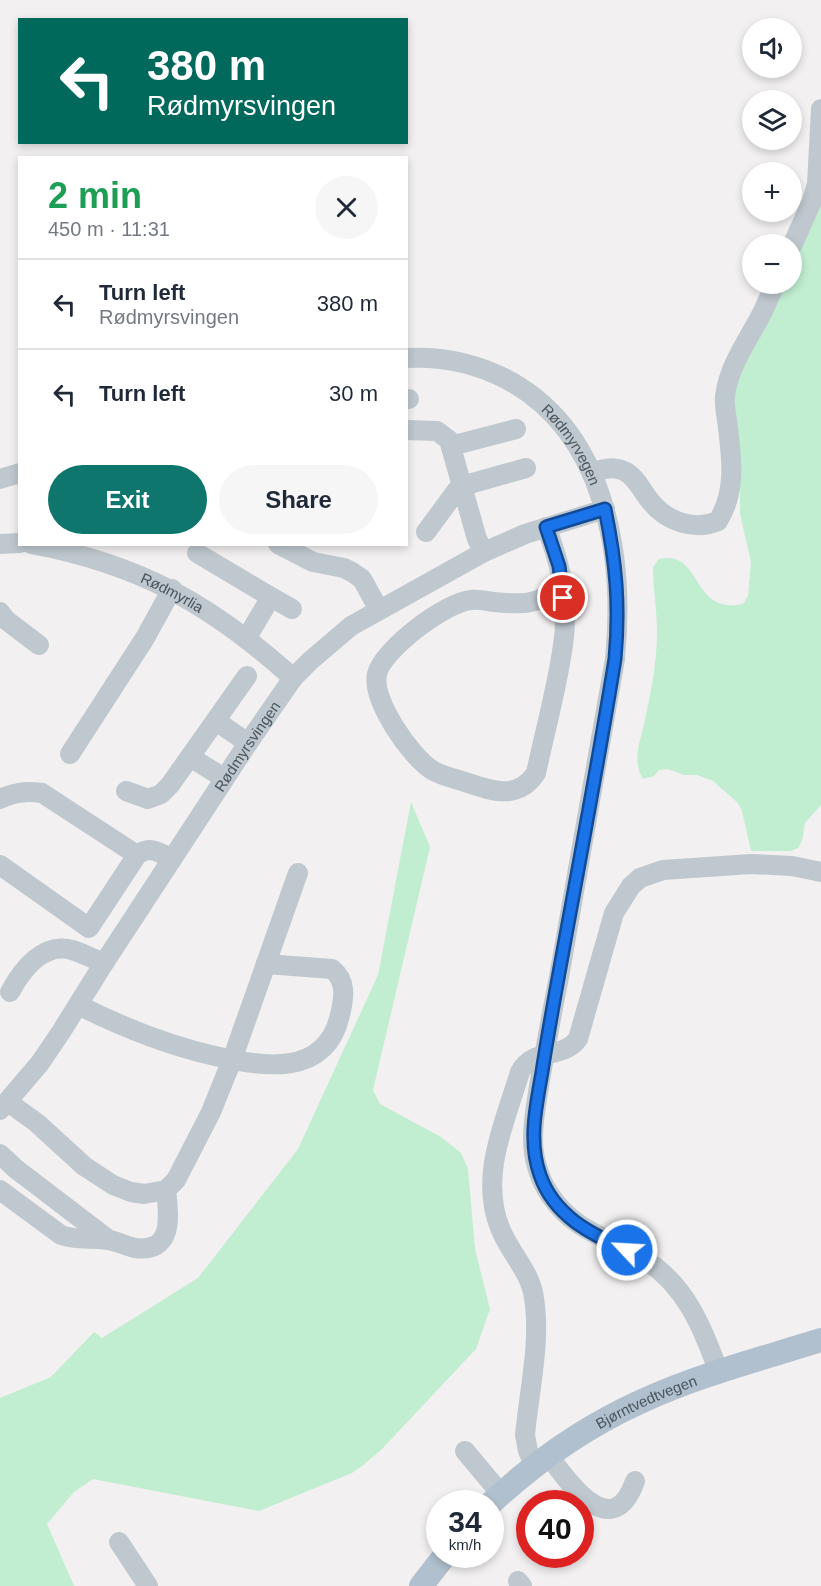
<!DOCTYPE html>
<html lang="en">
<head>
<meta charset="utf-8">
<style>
  body { margin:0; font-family:Helvetica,sans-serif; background:#f6f6f7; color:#1f2937; height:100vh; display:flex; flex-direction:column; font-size:22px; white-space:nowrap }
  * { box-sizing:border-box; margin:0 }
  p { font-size:20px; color:#747a83 }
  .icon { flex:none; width:33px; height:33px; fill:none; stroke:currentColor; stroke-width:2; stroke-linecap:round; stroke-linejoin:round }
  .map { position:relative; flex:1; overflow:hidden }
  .panel { position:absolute; left:18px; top:156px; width:390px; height:390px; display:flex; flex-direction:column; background:#fff; border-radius:0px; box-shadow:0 3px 9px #0003 }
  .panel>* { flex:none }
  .banner { position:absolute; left:18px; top:18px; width:390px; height:126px; border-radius:0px; box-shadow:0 3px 9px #0003; background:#00695c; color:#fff; overflow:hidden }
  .tools { position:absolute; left:742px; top:18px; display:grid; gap:12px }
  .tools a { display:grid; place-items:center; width:60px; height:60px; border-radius:50%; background:#fff; box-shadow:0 3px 9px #0003; font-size:30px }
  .speed { position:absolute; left:426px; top:1490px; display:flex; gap:12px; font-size:30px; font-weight:700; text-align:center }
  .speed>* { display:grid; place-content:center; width:78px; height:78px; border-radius:50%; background:#fff; box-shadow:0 3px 9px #0003; line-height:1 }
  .speed small { font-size:15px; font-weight:400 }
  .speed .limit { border:9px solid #d22; background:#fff; color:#111 }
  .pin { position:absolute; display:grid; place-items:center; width:51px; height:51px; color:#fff; margin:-26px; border:3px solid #fff; border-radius:50%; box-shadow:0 2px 6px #0007 }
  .me { position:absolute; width:66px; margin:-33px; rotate:295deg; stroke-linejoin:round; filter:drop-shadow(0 0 4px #0008) }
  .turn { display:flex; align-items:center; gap:21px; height:126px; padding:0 30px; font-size:27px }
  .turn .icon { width:78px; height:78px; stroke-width:2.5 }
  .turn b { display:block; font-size:42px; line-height:51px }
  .round { display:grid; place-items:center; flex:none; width:63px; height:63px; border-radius:32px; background:#f6f6f7 }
  .overview { display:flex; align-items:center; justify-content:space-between; height:102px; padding:0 30px }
  h1 { font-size:36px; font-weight:700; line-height:45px; color:#1e9e55 }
  .cta { display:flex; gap:12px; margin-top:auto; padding:12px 30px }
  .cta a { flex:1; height:69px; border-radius:36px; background:#0f766e; color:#fff; font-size:24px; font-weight:700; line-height:69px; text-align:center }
  .cta a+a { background:#f6f6f7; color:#1f2937 }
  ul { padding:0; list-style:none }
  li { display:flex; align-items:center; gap:18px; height:90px; padding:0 30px; border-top:2px solid #e0e1e3 }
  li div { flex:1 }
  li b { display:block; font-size:22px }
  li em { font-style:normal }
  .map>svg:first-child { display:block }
</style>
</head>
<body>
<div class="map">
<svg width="821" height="1586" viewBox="0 0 821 1586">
  <rect width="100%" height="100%" fill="#f2f0f0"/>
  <g fill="#c1eed1">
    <path d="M821 201V805L805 823 802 841 798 848 791 851H751L742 811 738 803 713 781 697 775H684L668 769 659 770 654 776 643 779C631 760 641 740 645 720 651 691 657 662 657 632 657 611 653 589 653 567L659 559C703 549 690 615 743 604L748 596 751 562 740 514V490L733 403 740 365 784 284H792V267Z"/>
    <path d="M411 802 430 847 373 1090 380 1104 441 1137 461 1153 468 1169 475 1249 490 1309 476 1349 381 1450 362 1466 352 1473 259 1511 93 1479 74 1492 47 1524 74 1586H0V1398L51 1377 94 1332 102 1338 198 1278 298 1149 378 975Z"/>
  </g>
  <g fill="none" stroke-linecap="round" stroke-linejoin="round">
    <g stroke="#bfc8ce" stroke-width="20">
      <path d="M792 246 812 201 817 184 821 109"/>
      <path id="s1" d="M406 358C440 356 474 363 504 378 606 430 625 556 615 659 597 765 578 871 559 977 552 1011 546 1046 540 1080 537 1100 533 1119 533 1139 533 1158 539 1179 550 1195 574 1231 607 1237 642 1258 685 1283 703 1328 719 1373"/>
      <path d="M406 399H409"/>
      <path d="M406 430 437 431 449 440 477 539 484 552"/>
      <path d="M451 446 516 429"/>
      <path d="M592 472C603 469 613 466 624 471 636 476 643 493 651 502 667 522 695 531 718 521 736 492 732 461 728 428 727 418 724 406 725 396 729 366 746 343 760 317 766 306 770 295 775 284"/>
      <path d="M0 479 20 473"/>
      <path d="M546 527C561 564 569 606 563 645 557 688 545 731 536 773 517 802 489 790 462 781 452 778 440 775 432 770 411 757 371 700 377 674 383 649 446 602 471 600 478 599 487 601 494 602 524 605 537 605 562 586"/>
      <path d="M426 532 457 490 462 486 526 468"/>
      <path d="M0 544 20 543"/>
      <path id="s2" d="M31 544C140 564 212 605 293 678"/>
      <path d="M278 544 313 562 344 568 352 572 362 579 379 610"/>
      <path d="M197 553 271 597 246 639"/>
      <path d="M271 597 292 609"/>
      <path d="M0 612 6 620 39 645"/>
      <path d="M216 721 248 743"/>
      <path d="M70 754 145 638 172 589"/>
      <path d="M190 757 224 778"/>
      <path d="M126 791 148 799 161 794 170 785 247 676"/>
      <path d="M0 799C15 792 26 791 42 793L137 855C150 845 159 852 172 859"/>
      <path d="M0 865 89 928 137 855"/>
      <path d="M10 992C22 970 43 942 72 950 83 953 93 959 104 963"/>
      <path d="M78 1005C122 1027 166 1045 215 1056 261 1067 326 1078 340 1015 344 998 347 981 332 969L266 964"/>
      <path d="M8 1102 37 1123 84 1166 113 1185 131 1192 144 1194 166 1190 176 1180 211 1112 232 1060 298 873"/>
      <path id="s3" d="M0 1110 40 1063 61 1032 104 963 248 743 293 678 310 661 351 626 484 552 525 534 605 509"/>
      <path d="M0 1154 16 1169 109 1240"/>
      <path d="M0 1190 61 1235C77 1241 92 1237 108 1240 117 1241 126 1246 135 1248 174 1253 169 1216 166 1190"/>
      <path d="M465 1451 501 1494"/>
      <path d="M549 1456C570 1485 613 1544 635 1481"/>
      <path d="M535 1466 528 1451 525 1435C529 1392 541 1341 534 1298 531 1272 509 1252 500 1228 479 1176 505 1122 520 1072 533 1047 562 1060 578 1039L614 913 631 886 640 878 663 870 751 864 792 866 821 872"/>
      <path d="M119 1542 148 1586"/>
      <path d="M518 1581 522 1586"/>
    </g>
    <g stroke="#b1c0ce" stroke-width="24">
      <path id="s4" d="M490 1504C534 1463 585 1427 640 1402 698 1375 761 1359 821 1340"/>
      <path d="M421 1586 446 1554"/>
    </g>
  </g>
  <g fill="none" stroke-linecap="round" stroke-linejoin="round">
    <g stroke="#114b97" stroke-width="15">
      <path id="route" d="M563 598 559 566 546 527 605 509C616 563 620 605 615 659 598 764 578 869 559 973 553 1006 547 1039 542 1072 536 1107 528 1141 540 1175 554 1216 591 1234 627 1250"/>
    </g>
    <use href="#route" stroke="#1a73e8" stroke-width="10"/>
  </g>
  <g text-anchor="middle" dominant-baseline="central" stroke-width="4.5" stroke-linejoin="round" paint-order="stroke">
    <g font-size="15" fill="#49545d" stroke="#fff">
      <text stroke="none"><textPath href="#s1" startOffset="198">Rødmyrvegen</textPath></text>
      <text stroke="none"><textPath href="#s2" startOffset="150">Rødmyrlia</textPath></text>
      <text stroke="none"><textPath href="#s3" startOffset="440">Rødmyrsvingen</textPath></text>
      <text stroke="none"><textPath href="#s4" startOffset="188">Bjørntvedtvegen</textPath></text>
    </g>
  </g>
</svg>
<div class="tools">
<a><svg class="icon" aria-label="sound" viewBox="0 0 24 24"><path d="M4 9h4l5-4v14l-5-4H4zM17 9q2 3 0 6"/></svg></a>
<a><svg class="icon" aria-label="layers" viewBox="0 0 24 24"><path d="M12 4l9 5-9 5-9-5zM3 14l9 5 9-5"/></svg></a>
<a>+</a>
<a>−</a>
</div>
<div class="speed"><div>34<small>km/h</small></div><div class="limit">40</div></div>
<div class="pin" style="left:563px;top:598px;background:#d93025"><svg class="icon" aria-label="arrive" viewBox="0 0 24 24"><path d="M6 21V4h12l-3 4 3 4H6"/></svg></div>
<svg class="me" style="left:627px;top:1250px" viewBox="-20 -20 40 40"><circle r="17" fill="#1a73e8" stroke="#fff" stroke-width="3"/><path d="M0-11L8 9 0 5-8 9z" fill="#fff"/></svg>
<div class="banner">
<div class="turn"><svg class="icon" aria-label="left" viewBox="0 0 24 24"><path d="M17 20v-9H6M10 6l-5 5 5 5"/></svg><div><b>380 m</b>Rødmyrsvingen</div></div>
</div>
<section class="panel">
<div class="overview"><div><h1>2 min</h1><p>450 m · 11:31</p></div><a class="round"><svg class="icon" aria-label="close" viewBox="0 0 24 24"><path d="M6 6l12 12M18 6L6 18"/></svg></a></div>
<ul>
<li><svg class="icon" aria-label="left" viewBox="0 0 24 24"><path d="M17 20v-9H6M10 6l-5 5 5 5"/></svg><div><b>Turn left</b><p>Rødmyrsvingen</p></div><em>380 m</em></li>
<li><svg class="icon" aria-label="left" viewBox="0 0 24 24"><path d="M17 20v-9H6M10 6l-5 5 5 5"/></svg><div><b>Turn left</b></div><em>30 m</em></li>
</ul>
<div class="cta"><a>Exit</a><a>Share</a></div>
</section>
</div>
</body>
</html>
